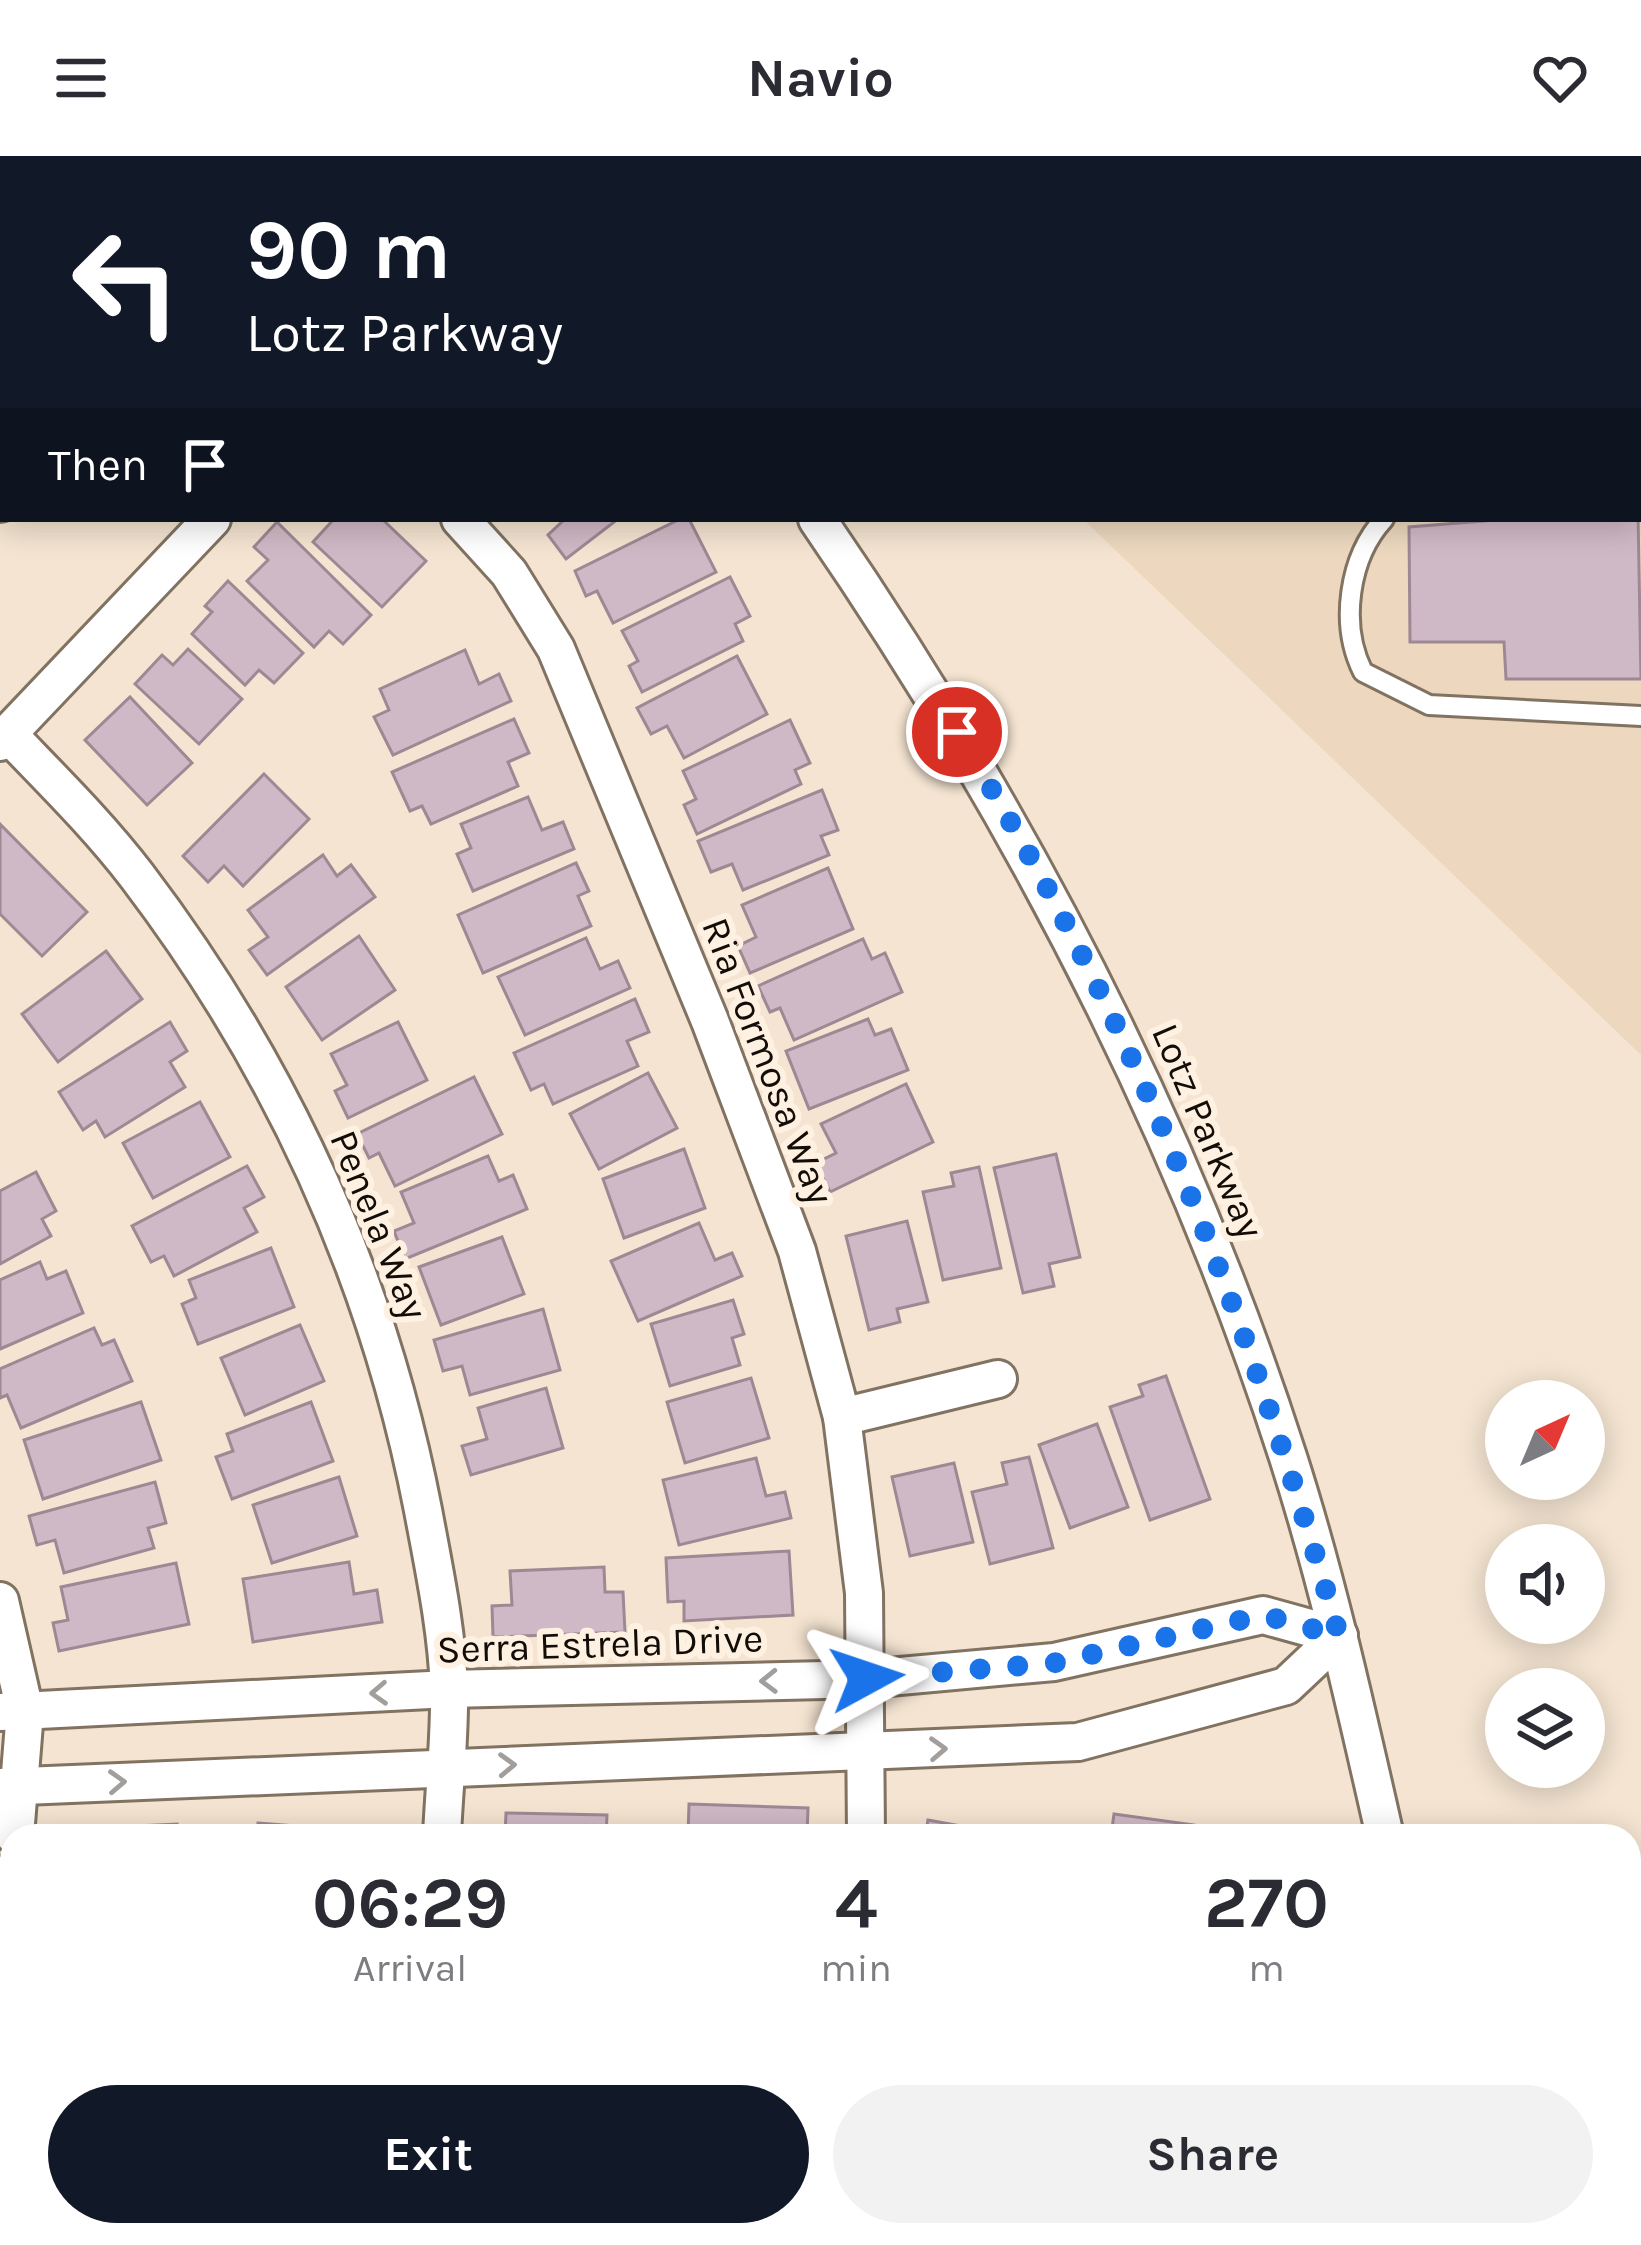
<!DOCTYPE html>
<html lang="en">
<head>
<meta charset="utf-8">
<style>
  body { margin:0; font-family:Karla,sans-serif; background:#f2f2f3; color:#2b2b33; height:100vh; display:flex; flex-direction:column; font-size:45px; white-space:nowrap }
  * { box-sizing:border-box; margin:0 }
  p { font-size:39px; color:#7c7c81 }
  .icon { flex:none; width:66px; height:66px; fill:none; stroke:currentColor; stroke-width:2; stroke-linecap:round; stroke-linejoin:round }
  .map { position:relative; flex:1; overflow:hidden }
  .sheet { position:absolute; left:0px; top:1668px; width:1641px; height:423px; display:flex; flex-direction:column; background:#fff; border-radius:36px 36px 0 0; box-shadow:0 6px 30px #0003 }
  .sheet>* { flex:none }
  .guide { position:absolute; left:0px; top:0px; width:1641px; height:366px; box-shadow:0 6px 30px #0003; background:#111827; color:#fff; overflow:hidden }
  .needle { width:78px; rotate:44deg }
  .fabs { position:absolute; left:1485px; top:1224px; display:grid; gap:24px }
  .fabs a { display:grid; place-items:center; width:120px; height:120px; border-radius:50%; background:#fff; box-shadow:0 6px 30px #0003; font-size:60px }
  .pin { position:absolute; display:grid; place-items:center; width:102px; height:102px; color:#fff; margin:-51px; border:6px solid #fff; border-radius:50%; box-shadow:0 3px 12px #0007 }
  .me { position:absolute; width:132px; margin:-66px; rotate:85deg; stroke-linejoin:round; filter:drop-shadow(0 0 9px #0008) }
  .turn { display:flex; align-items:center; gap:42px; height:252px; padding:0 48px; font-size:54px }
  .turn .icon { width:156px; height:156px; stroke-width:2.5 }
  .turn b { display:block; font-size:84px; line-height:102px }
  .then { display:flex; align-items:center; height:114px; padding:0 48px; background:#0003; gap:24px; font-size:45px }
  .eta { display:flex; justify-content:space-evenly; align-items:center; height:204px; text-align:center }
  .eta b { font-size:72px; font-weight:700; line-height:84px }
  .primary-button { display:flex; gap:24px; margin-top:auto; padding:24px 48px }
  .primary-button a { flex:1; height:138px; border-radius:72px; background:#111827; color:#fff; font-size:48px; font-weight:700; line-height:138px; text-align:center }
  .primary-button a+a { background:#f2f2f3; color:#2b2b33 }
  header { display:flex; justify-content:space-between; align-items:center; height:156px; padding:0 48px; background:#fff; font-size:54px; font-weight:700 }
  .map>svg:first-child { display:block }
</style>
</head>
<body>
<header><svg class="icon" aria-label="menu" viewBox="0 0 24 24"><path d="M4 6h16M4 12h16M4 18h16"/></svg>Navio<svg class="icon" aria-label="heart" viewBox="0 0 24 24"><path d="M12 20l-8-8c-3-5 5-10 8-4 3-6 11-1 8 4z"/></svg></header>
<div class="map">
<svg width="1641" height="2089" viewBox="0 0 1641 2089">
  <rect width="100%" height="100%" fill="#f4e4d1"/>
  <path fill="#edd8bf" d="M707 0H1641V899L1083 363H1638V3Z"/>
  <g fill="#d0b9c6" stroke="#9e8894" stroke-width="3">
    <path d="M1638 358 1641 523H1506L1504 486H1410L1409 371 1509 363H1638Z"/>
    <path d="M334 363H382L426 405 382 451 313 386Z"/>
    <path d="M565 363H618L566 403 548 379Z"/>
    <path d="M680 363H689L716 416 613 467 597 435 586 440 575 415Z"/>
    <path d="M277 366 371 459 343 488 329 475 314 491 247 425 268 404 254 391Z"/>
    <path d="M730 421 750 460 735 468 743 485 642 536 629 510 638 505 622 475Z"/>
    <path d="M228 425 303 497 274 527 259 514 245 529 192 478 212 456 205 450Z"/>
    <path d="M188 493 242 543 199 588 135 528 162 499 173 509Z"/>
    <path d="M465 494 479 528 499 518 511 545 393 599 374 561 389 554 380 533Z"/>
    <path d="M737 500 767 558 684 602 667 570 651 578 637 552Z"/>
    <path d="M130 541 192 607 147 649 85 584Z"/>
    <path d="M514 563 529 597 508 606 518 630 431 668 422 650 410 655 392 616Z"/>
    <path d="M790 564 810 607 795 614 801 628 697 678 684 649 696 643 683 615Z"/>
    <path d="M264 618 309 663 243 730 224 710 208 726 183 700Z"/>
    <path d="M822 634 838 674 821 680 829 699 743 734 732 708 711 716 698 685Z"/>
    <path d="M528 641 542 674 563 666 574 693 473 735 457 698 471 692 461 668Z"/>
    <path d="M0 668 87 756 42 800 0 758Z"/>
    <path d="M323 699 337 720 351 709 375 741 267 819 249 794 268 781 248 754Z"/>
    <path d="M576 707 589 735 578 740 591 770 483 817 458 759Z"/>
    <path d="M828 712 853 773 750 817 738 790 756 781 742 749Z"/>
    <path d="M359 780 395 834 322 884 286 831Z"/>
    <path d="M586 782 600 813 618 805 630 832 525 879 498 821Z"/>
    <path d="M863 783 872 803 885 797 902 836 794 884 780 852 770 856 758 830Z"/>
    <path d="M106 795 142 843 58 906 22 858Z"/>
    <path d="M635 843 649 876 627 885 638 910 553 948 544 928 531 934 514 897Z"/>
    <path d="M868 863 875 879 891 873 908 914 809 953 786 895Z"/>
    <path d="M170 866 187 895 170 906 185 931 105 981 96 965 83 974 59 936Z"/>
    <path d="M398 866 427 924 348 962 335 935 347 929 331 898Z"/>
    <path d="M648 917 677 972 599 1013 570 958Z"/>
    <path d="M474 921 502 978 395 1030 379 997 369 1002 357 978Z"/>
    <path d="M906 928 933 986 830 1036 816 1007 836 997 821 968Z"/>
    <path d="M200 946 230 1001 153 1042 123 987Z"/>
    <path d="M684 993 705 1052 624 1082 603 1023Z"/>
    <path d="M1056 998 1080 1101 1049 1108 1054 1130 1023 1137 994 1012Z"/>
    <path d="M488 1000 499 1025 513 1019 527 1053 405 1103 394 1075 414 1067 401 1036Z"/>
    <path d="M247 1010 264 1041 244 1052 257 1076 174 1120 164 1100 151 1106 132 1070Z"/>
    <path d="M979 1011 1001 1112 943 1124 923 1036 954 1030 951 1017Z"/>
    <path d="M36 1016 56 1055 42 1063 51 1080 0 1108V1035Z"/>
    <path d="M907 1065 928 1146 897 1153 900 1166 869 1174 846 1080Z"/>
    <path d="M699 1067 715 1104 732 1097 742 1120 638 1165 611 1105Z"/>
    <path d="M502 1081 524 1138 441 1169 419 1111Z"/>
    <path d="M271 1092 294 1151 198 1188 182 1148 196 1142 189 1124Z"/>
    <path d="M40 1106 47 1123 66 1115 83 1157 0 1193V1124Z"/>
    <path d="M733 1144 744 1178 732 1182 740 1209 670 1230 651 1168Z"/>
    <path d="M543 1153 560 1214 470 1239 462 1210 443 1215 434 1184Z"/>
    <path d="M300 1169 324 1225 245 1259 221 1202Z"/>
    <path d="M94 1172 102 1189 114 1184 132 1225 21 1272 7 1239 0 1242V1213Z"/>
    <path d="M1166 1220 1210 1343 1150 1364 1110 1251 1143 1240 1139 1229Z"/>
    <path d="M751 1222 769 1282 685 1307 667 1246Z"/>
    <path d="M546 1232 563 1292 471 1319 462 1290 487 1283 478 1252Z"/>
    <path d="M141 1246 161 1304 43 1343 24 1284Z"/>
    <path d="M311 1246 333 1305 232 1343 216 1301 233 1295 227 1278Z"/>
    <path d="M1097 1268 1128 1351 1070 1372 1039 1289Z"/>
    <path d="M1029 1301 1053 1392 990 1408 972 1336 1007 1328 1002 1307Z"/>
    <path d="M756 1302 766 1340 785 1336 791 1362 679 1389 663 1324Z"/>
    <path d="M954 1307 973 1386 910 1400 892 1321Z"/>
    <path d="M339 1321 357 1380 272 1407 253 1349Z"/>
    <path d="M155 1326 166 1367 148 1372 154 1392 64 1417 55 1384 37 1389 29 1360Z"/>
    <path d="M789 1395 793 1459 684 1465V1445L668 1446 666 1402Z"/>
    <path d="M349 1406 354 1438 377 1434 382 1466 253 1486 243 1423Z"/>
    <path d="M176 1407 189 1468 59 1495 53 1467 68 1464 61 1431Z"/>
    <path d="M604 1411 605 1436H623L625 1476 493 1481 492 1450 512 1449 510 1415Z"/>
    <path d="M689 1648 808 1652 807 1680H688Z"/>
    <path d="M506 1657 607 1659 606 1680H505Z"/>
    <path d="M1114 1658 1194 1669 1192 1680H1111Z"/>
    <path d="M928 1664 977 1673 976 1680H925Z"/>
    <path d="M258 1667 387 1677 386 1680H257Z"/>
    <path d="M177 1668V1680H95V1672Z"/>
    <path d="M12 2076V2079H135L131 2089H25L9 2082Z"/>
    <path d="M181 2079H244L269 2089H177Z"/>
    <path d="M445 2079H550L547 2087 533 2082 530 2089H441Z"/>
    <path d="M645 2079H744L741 2089H643Z"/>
    <path d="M871 2079H897L917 2087 868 2089Z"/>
  </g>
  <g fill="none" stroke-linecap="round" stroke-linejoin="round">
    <g stroke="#817261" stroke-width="24">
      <path id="lane" d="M1384 363C1349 401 1339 468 1363 516L1429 549 1641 560"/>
    </g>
    <g stroke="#817261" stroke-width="42">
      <g id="street">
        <path d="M101 0 105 3"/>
        <path d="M503 0 505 3"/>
        <path d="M575 0 578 3"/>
        <path d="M1585 0 1586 3"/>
        <path d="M1638 117 1641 122"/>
        <path d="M0 347 3 345"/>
        <path d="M460 363 509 417 556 493 710 865 797 1095 842 1261 864 1437 866 1680"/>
        <path d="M817 363C1017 654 1180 965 1288 1301 1328 1426 1356 1553 1385 1680"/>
        <path d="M8 578C52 624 98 669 137 720 280 908 378 1121 423 1354 434 1413 447 1474 449 1534 450 1582 444 1632 442 1680"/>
        <path d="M0 586 212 363"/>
        <path d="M842 1261 998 1223"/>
        <path d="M0 1445 25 1555 15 1680"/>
        <path d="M0 1556 449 1533 867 1523 1054 1506 1263 1459 1339 1480"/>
        <path d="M0 1631 1078 1586 1286 1530 1339 1480"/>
        <path d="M0 1818 12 1715"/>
        <path d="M1439 2079V2089"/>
        <path d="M386 2089 389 2079"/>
        <path d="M817 2089 819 2079"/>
      </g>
    </g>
    <use href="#lane" stroke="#fff" stroke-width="18"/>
    <use href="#street" stroke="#fff" stroke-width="36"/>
  </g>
  <defs><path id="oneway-chevron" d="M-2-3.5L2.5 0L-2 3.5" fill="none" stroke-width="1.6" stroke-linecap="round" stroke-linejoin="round" transform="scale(3)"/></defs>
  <g stroke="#a19e9c">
    <use href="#oneway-chevron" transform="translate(769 1525) rotate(179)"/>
    <use href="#oneway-chevron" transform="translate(379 1537) rotate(177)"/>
    <use href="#oneway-chevron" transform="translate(938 1593) rotate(-3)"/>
    <use href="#oneway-chevron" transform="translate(507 1609) rotate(-2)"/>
    <use href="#oneway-chevron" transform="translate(117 1626) rotate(-3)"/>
  </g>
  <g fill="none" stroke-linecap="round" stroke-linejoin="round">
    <path stroke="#1a73e8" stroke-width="21" stroke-dasharray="0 37.8" d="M867 1522 1054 1507 1263 1459 1339 1480C1249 1161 1133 859 957 576"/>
  </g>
  <g text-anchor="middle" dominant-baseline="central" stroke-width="12" stroke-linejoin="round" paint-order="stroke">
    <g font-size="39" fill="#130d07" stroke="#fff1e2">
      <text transform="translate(768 905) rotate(69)">Ria Formosa Way</text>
      <text transform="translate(1208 975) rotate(67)">Lotz Parkway</text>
      <text transform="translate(379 1069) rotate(68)">Penela Way</text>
      <text transform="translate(600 1488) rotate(-2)">Serra Estrela Drive</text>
    </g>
  </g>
</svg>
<div class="fabs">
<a><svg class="needle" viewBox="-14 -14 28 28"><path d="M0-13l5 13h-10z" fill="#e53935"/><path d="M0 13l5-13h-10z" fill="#7c7c81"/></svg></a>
<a><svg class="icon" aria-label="sound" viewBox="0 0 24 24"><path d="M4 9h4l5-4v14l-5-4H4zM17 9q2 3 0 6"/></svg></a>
<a><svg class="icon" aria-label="layers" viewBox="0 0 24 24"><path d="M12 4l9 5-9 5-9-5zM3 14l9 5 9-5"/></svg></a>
</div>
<div class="pin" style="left:957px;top:576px;background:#d93025"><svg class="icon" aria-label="arrive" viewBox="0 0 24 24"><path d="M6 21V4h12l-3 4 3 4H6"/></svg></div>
<svg class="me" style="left:867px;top:1522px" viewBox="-20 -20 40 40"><path d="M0-17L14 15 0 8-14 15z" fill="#1a73e8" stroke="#fff" stroke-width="4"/></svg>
<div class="guide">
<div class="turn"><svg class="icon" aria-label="left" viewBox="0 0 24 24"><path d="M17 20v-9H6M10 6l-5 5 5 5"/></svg><div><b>90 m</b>Lotz Parkway</div></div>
<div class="then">Then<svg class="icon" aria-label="arrive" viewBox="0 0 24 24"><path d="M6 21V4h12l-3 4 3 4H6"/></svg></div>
</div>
<section class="sheet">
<div class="eta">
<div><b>06:29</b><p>Arrival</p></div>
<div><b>4</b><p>min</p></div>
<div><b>270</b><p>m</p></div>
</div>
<div class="primary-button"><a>Exit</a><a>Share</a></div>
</section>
</div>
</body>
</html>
